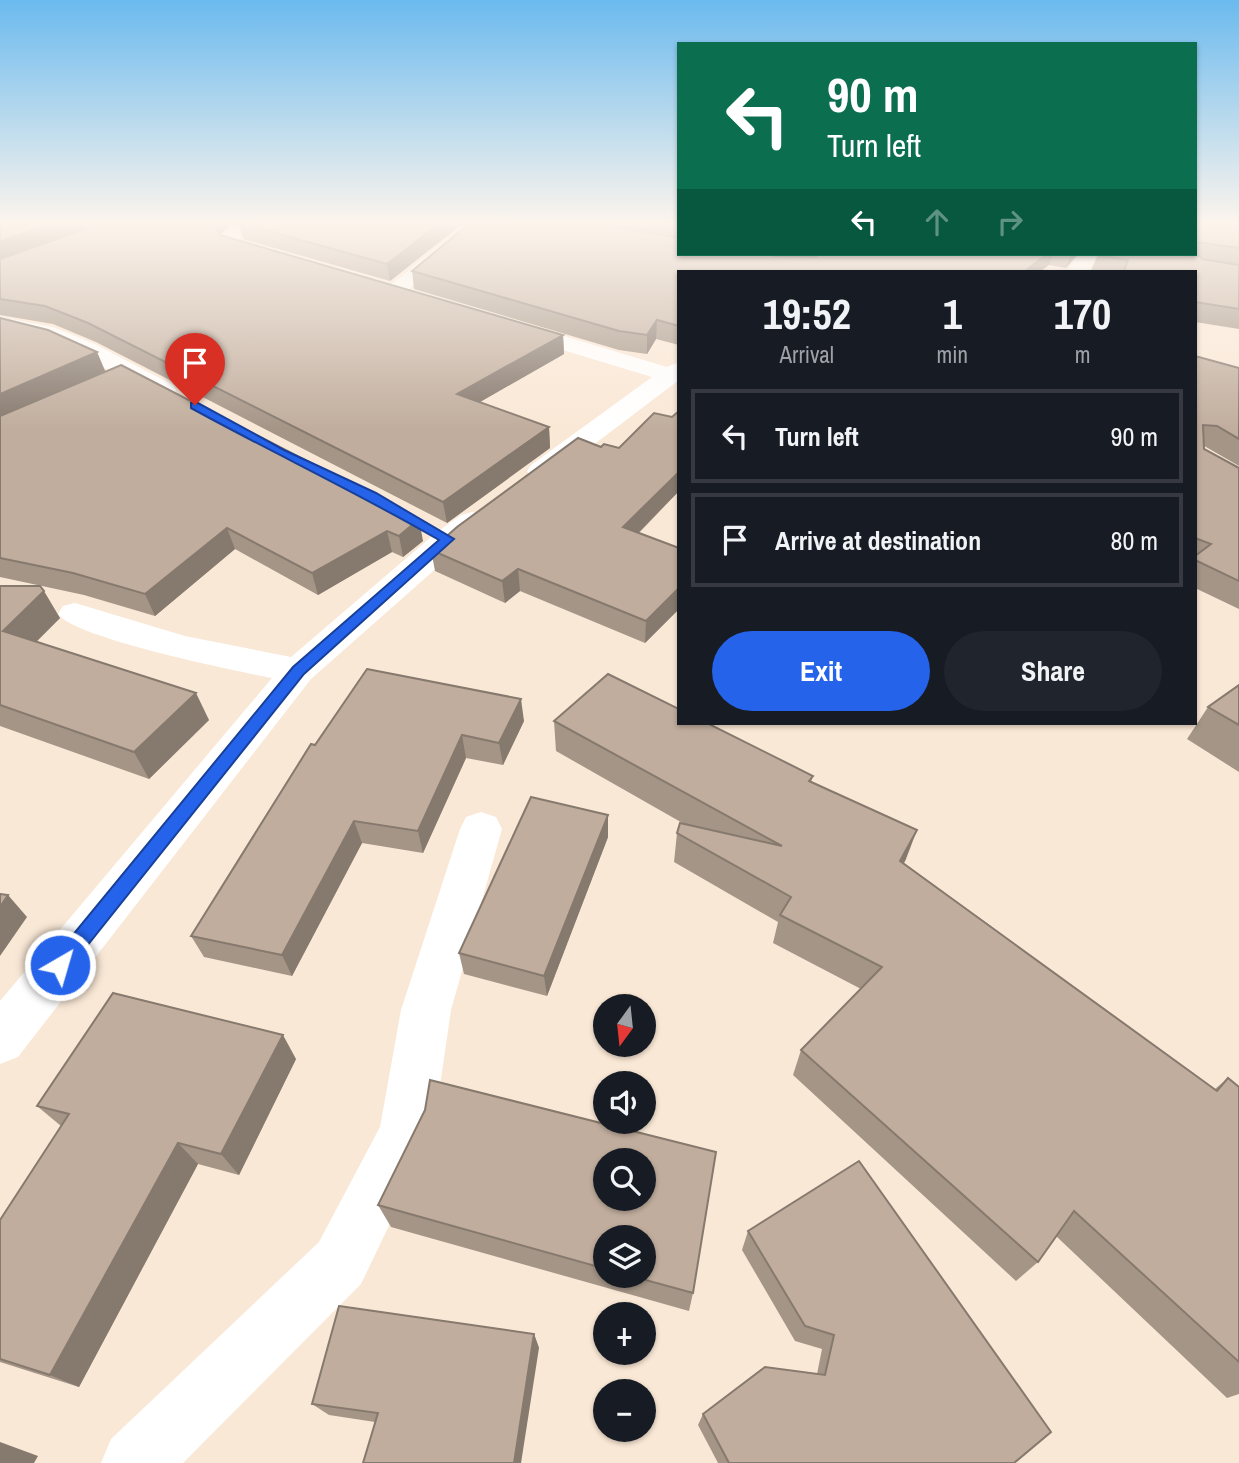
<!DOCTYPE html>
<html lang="en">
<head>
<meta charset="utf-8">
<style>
  body { margin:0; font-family:"Archivo Narrow",sans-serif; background:#20242c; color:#f1f3f6; height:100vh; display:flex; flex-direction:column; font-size:26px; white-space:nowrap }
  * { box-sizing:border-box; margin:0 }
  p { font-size:23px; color:#9ea1a6 }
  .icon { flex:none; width:38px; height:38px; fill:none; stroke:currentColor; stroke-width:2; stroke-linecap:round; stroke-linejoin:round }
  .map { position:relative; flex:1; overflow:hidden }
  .drawer { position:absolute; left:677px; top:270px; width:520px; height:455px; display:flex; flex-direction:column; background:#171b24; border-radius:0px; box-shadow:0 2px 5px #0004 }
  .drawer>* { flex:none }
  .banner { position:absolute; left:677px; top:42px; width:520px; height:214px; border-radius:0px; box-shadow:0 2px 5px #0004; background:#0b6e4f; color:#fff; overflow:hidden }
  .needle { width:46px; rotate:195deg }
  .buttons { position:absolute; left:593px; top:994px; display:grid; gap:14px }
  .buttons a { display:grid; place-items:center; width:63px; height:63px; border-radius:50%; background:#171b24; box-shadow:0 2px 5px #0004; font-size:35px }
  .pin { position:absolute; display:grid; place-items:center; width:60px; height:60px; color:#fff; margin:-72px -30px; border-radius:50% 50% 50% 0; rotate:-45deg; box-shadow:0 0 7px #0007 }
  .pin .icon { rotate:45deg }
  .me { position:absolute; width:77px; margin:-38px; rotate:38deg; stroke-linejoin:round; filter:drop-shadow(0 0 5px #0008) }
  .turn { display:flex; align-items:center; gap:24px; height:147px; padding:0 35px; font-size:32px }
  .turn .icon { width:91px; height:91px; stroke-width:2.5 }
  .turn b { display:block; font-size:49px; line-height:60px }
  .lanes { display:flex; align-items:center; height:66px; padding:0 35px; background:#0003; justify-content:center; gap:35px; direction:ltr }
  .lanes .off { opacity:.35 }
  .eta { display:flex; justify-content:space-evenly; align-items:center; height:119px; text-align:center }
  .eta b { font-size:42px; font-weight:700; line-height:49px }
  .action { display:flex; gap:14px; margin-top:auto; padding:14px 35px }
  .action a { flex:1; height:80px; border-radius:42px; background:#2563eb; color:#fff; font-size:28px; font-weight:700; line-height:80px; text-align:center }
  .action a+a { background:#20242c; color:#f1f3f6 }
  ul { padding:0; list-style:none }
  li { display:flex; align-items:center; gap:21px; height:94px; margin:0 14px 10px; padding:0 21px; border:4px solid #363941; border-radius:0px }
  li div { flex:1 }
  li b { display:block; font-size:26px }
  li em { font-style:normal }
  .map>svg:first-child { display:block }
</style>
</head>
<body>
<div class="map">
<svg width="1239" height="1463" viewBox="0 0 1239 1463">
  <rect width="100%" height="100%" fill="#fae8d6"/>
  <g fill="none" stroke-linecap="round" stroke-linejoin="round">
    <g fill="#fff" fill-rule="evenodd">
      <path d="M235 224H255L240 238 241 241 283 251 286 255 276 261 226 249 221 237Z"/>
      <path d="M466 224H486L401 296H387L384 292 387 288Z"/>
      <path d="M1080 254H1138L1239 269V281L1195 274V271L1093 263 1089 271H1069V267Z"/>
      <path d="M0 317 53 327 95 344 173 385 176 390 173 395 164 397 155 395 79 354 39 338 0 331Z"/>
      <path d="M514 321 667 367 679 362V380L551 477 541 479 531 477 527 471 531 465 652 377 506 333 503 328 506 323Z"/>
      <path d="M472 512 483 515 487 521 483 527 311 679 18 1057 0 1064V1001L272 678C236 671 74 638 58 614L63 606 75 603 185 636 291 657 437 532 461 515Z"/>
      <path d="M481 812 496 817 502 829 451 1010 433 1134 361 1284 183 1463H101L111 1439 319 1242 380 1127 401 1010 460 829 466 817Z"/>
    </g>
  </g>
  <g fill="#a59587" fill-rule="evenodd">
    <path d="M0 224H232L220 235 563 335 564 354 480 402 549 427 550 448 447 523 96 342 53 324 0 315Z"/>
    <path d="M239 224H462L390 281 243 239Z"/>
    <path d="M469 224H679V237L626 228 679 254H1078L1066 268 1049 265 679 271V345L656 339 647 354 619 350 414 289 412 271Z"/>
    <path d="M1195 224H1239V329L1195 322V271H1091L1098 254H1195Z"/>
    <path d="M0 318 97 352 105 371 74 385 423 541 403 557 392 552 318 595 235 549 155 616 84 595 0 577Z"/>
    <path d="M1195 356 1239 368V466L1206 447 1204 446V449L1239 468V609L1195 588Z"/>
    <path d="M672 417 679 491 639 533 679 548V609L645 643 520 591 505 603 435 571 431 550 601 447 619 448Z"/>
    <path d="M0 586 60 618 37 641 209 720 149 779 0 726Z"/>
    <path d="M1239 685V772L1187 739 1208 707Z"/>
    <path d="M524 721 503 765 466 758 423 853 362 843 292 976 204 957 191 936 315 745Z"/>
    <path d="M554 721 813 776 811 782 906 859 904 863 1215 1089 1228 1078 1239 1087V1394L1227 1398 1056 1236 1038 1262 1016 1281 793 1075 801 1050 861 989 773 943 778 922 674 862 677 833 686 825 556 751Z"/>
    <path d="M608 837 547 996 464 974 459 953Z"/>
    <path d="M296 1059 239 1175 198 1164 79 1387 0 1362V1220L61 1126 37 1106Z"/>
    <path d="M430 1080 716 1152 693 1293 689 1311 391 1227 378 1205 425 1110ZM606 1160H644V1199H606ZM606 1237H644V1276H606Z"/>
    <path d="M748 1231 1014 1463H718L698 1425 703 1414 817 1374 822 1349 795 1341 742 1250Z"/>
    <path d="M534 1334 539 1348 375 1422 329 1415 312 1404Z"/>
  </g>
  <g fill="#86796e">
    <path d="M50 224H103L0 260V241Z"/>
    <path d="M215 224H232L218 236Z"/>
    <path d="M439 224H462L390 281 387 264Z"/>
    <path d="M1047 254H1053L1049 265 1041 271H1025Z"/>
    <path d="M1071 254H1078L1066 268Z"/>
    <path d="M657 320 656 339 647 354V335Z"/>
    <path d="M563 335 564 354 459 414 457 394Z"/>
    <path d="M97 352 105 371 0 418V394Z"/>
    <path d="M549 427 550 448 447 523 443 502Z"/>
    <path d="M679 472V491L623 548V527Z"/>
    <path d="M419 519 423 541 403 557 399 536Z"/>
    <path d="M227 528 235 549 155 616 145 594Z"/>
    <path d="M387 531 392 552 318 595 312 573Z"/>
    <path d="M518 569 520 591 505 603 502 581Z"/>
    <path d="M679 588V609L645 643 646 621Z"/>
    <path d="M44 591 60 618 20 658 3 631Z"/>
    <path d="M196 693 209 720 149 779 134 752Z"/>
    <path d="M521 699 524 721 503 765 499 743Z"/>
    <path d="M462 735 466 758 423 853 418 831Z"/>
    <path d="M608 815V837L547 996 544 976Z"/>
    <path d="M354 821 362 843 292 976 282 955Z"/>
    <path d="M917 830 906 859 889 890 900 861Z"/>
    <path d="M8 895 27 917 0 956V907Z"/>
    <path d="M283 1035 296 1059 239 1175 221 1154Z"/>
    <path d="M178 1143 198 1164 79 1387 50 1375Z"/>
    <path d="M534 1334 539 1348 521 1463H514Z"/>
    <path d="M0 1442 38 1456 34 1463H0Z"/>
  </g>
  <g fill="#c0ad9d" stroke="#86796e" stroke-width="2" fill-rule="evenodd">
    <path d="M0 224H50L0 241Z"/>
    <path d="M100 224H215L220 235 563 335 457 394 549 427 443 502 88 323 45 306 0 299V259Z"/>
    <path d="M243 224H439L387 264Z"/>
    <path d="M469 224H601L679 238V254H763L777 256 816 257 819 254H1047L1025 271H679V326L657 320 647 335 619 331 412 271Z"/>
    <path d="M1195 224H1239V248L1195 242Z"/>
    <path d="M1098 254H1166L1200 256 1202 259 1239 265V309L1195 302V271H1124L1128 260 1097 255Z"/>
    <path d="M0 318 48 330 97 352 0 394Z"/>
    <path d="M1195 356 1239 368V439L1217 426 1203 425 1204 449 1239 468V581L1195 560V556L1211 544 1195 538Z"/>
    <path d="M121 365 419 519 399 536 387 531 312 573 227 528 145 594 73 573 0 558V416Z"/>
    <path d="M679 411V472L623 527 679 548V588L646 621 518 569 502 581 431 550 457 527 578 438 601 447 604 444 619 448 654 413 672 417Z"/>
    <path d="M0 586H40L44 591 3 631 196 693 134 752 0 705Z"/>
    <path d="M367 669 521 699 499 743 462 735 418 831 354 821 282 955 191 936 311 744 315 745Z"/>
    <path d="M608 674 679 709V723H707L813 776 809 781 917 830 900 861 1217 1091 1228 1078 1239 1087V1362L1074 1211 1038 1262 801 1050 882 967 780 915 791 897 677 833 680 823 782 846 554 721Z"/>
    <path d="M1239 685V725L1208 707Z"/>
    <path d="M531 797 608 815 544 976 459 953Z"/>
    <path d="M0 894 8 895 0 907Z"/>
    <path d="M113 993 283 1035 221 1154 178 1143 50 1375 0 1359V1220L69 1114 37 1106Z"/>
    <path d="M430 1080 716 1152 693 1293 631 1276H644V1237H606V1269L378 1205 425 1110ZM606 1160H644V1199H606Z"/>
    <path d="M859 1161 1051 1432 1014 1463H729L703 1414 765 1367 825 1375 834 1335 805 1326 748 1231Z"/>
    <path d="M339 1306 534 1334 514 1463H363L378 1413 312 1404Z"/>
  </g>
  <linearGradient id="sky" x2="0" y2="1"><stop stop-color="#6bbaee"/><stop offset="0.52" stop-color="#fdf5ed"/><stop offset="1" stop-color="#fdf5ed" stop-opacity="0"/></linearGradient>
  <rect width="1239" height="429" fill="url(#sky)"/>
  <path fill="#2563eb" stroke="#184099" stroke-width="2" d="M191 403H198L284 450 376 493 454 539 304 674 67 971 60 974 53 971 50 965 53 959 293 667 439 540C358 493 273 453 191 408Z"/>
</svg>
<div class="buttons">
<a><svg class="needle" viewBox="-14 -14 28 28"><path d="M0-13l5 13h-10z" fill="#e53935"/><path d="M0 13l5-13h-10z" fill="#9ea1a6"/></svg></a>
<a><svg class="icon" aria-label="sound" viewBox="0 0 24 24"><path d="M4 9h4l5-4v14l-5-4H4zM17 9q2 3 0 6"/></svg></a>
<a><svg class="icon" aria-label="search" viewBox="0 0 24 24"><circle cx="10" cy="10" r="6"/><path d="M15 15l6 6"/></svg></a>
<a><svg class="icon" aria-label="layers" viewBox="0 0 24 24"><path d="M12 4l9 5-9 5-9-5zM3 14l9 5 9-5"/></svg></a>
<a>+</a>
<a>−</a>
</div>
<div class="pin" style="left:195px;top:405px;background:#d93025"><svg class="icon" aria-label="arrive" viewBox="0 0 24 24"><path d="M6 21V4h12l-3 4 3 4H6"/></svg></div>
<svg class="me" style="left:60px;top:965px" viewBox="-20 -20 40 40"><circle r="17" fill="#2563eb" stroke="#fff" stroke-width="3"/><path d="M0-11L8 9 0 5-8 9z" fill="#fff"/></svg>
<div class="banner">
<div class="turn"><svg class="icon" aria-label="left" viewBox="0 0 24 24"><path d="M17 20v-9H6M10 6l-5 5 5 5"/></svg><div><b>90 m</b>Turn left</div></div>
<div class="lanes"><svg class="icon" aria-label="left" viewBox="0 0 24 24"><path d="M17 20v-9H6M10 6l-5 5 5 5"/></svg><svg class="icon off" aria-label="ahead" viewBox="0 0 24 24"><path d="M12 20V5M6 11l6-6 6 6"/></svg><svg class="icon off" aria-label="right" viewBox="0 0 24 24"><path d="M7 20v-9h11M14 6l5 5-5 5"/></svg></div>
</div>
<section class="drawer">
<div class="eta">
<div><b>19:52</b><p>Arrival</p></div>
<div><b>1</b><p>min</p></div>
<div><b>170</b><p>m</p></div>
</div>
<ul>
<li><svg class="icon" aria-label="left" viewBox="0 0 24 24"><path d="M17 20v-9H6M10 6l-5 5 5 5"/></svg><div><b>Turn left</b></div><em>90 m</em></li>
<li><svg class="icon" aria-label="arrive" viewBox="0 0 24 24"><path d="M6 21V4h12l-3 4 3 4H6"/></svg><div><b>Arrive at destination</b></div><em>80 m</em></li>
</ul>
<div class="action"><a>Exit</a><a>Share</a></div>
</section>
</div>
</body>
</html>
